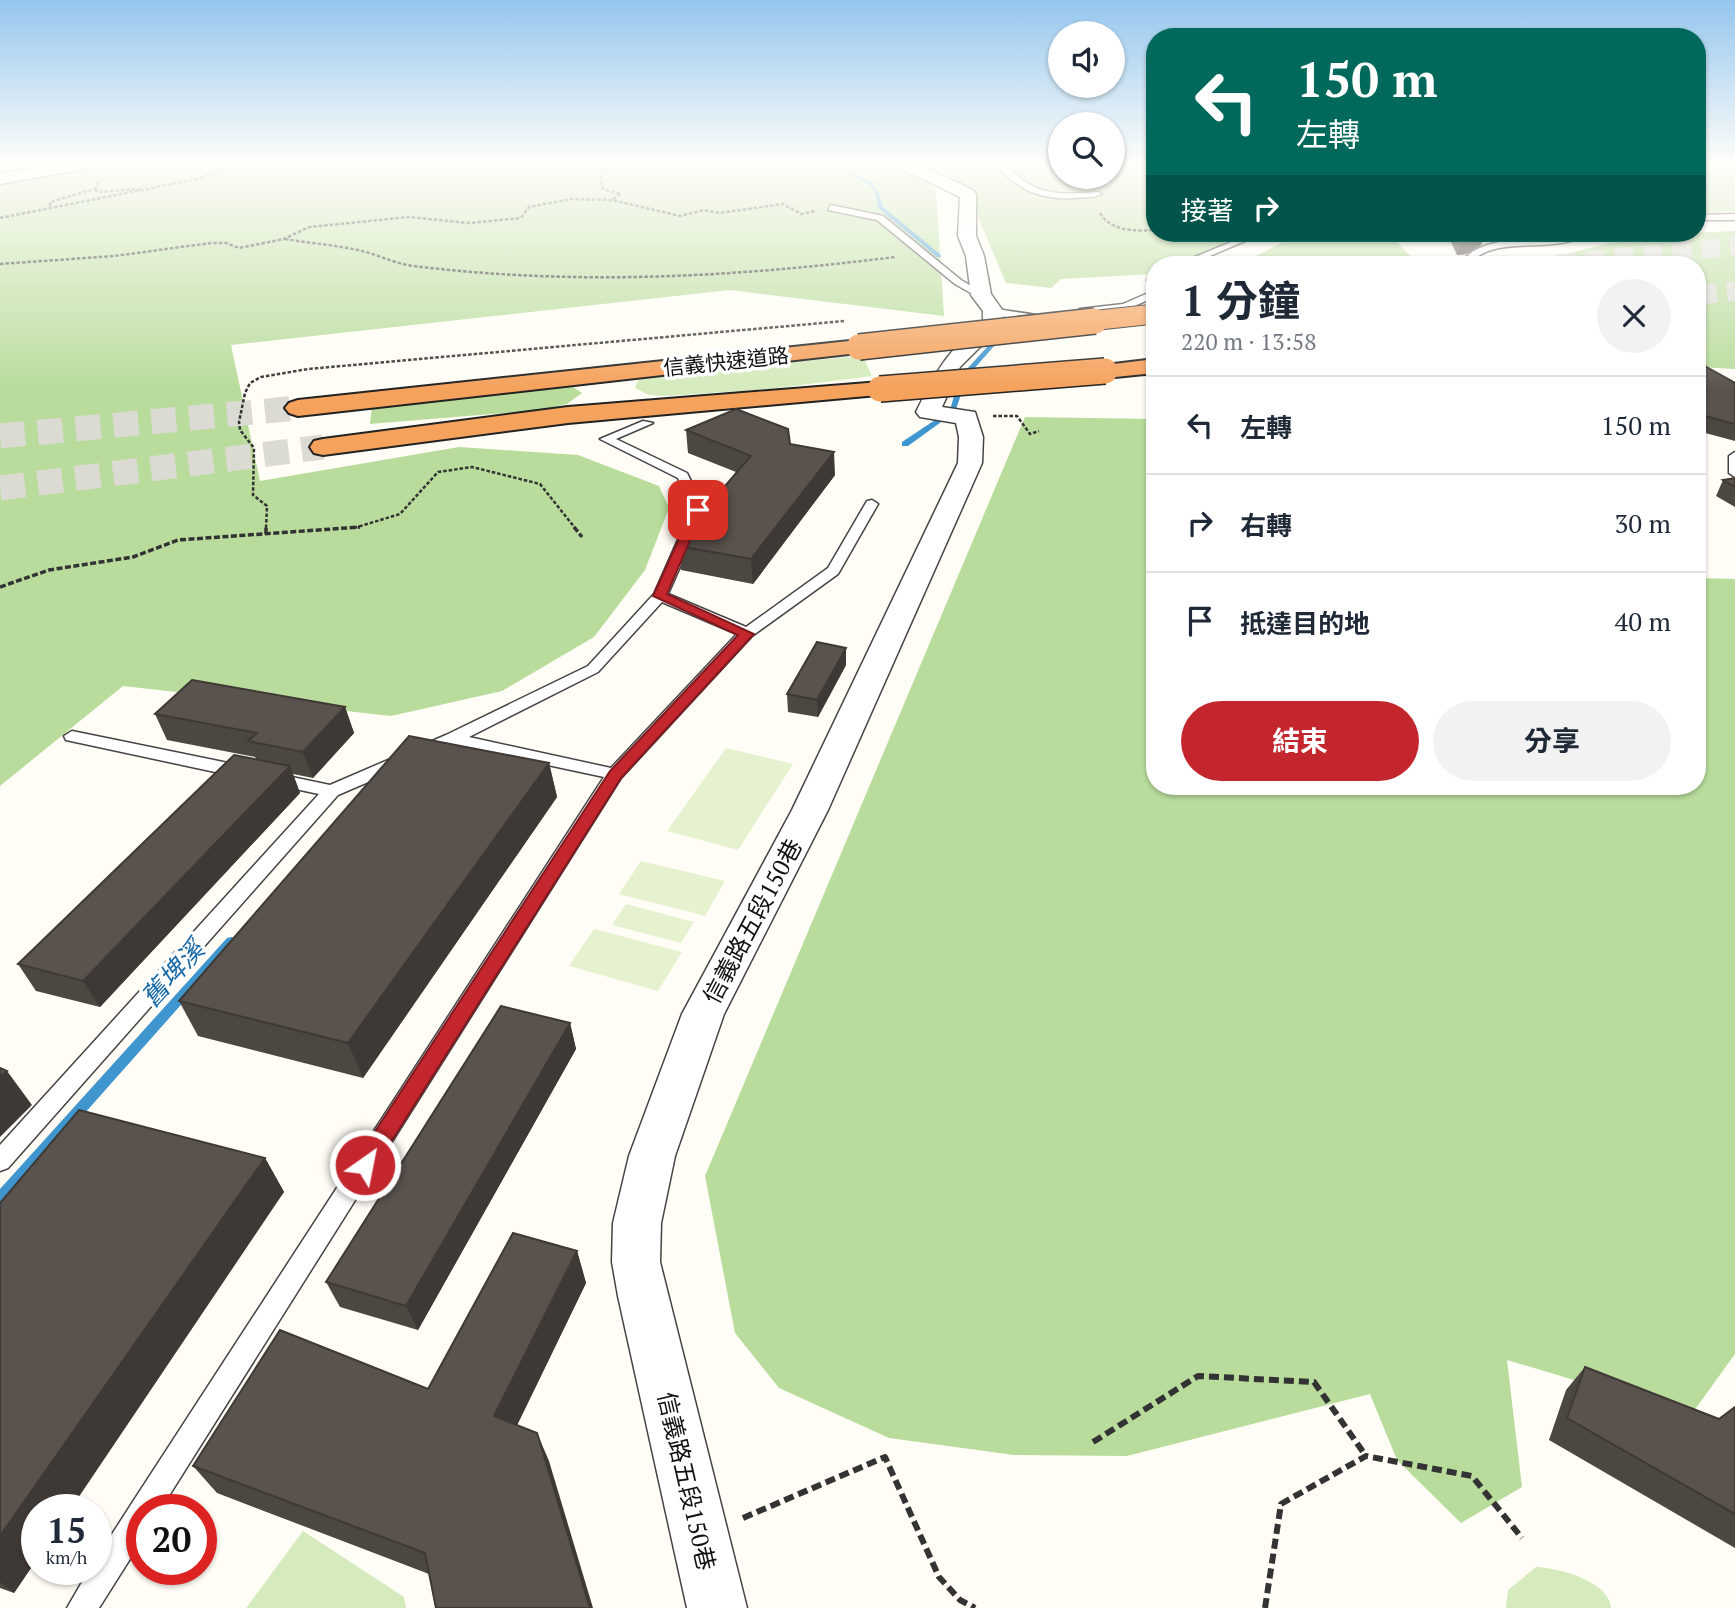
<!DOCTYPE html>
<html lang="zh-TW">
<head>
<meta charset="utf-8">
<style>
  body { margin:0; font-family:"PT Serif","Noto Sans TC",serif; background:#f2f2f3; color:#1f2937; height:100vh; display:flex; flex-direction:column; font-size:26px; white-space:nowrap }
  * { box-sizing:border-box; margin:0 }
  p { font-size:23px; color:#747a83 }
  .icon { flex:none; width:38px; height:38px; fill:none; stroke:currentColor; stroke-width:2; stroke-linecap:round; stroke-linejoin:round }
  .map { position:relative; flex:1; overflow:hidden }
  .details { position:absolute; left:1146px; top:256px; width:560px; height:539px; display:flex; flex-direction:column; background:#fff; border-radius:28px; box-shadow:0 2px 5px #0004 }
  .details>* { flex:none }
  .hud { position:absolute; left:1146px; top:28px; width:560px; height:214px; border-radius:28px; box-shadow:0 2px 5px #0004; background:#00695c; color:#fff; overflow:hidden }
  .tools { position:absolute; left:1048px; top:21px; display:grid; gap:14px }
  .tools a { display:grid; place-items:center; width:77px; height:77px; border-radius:50%; background:#fff; box-shadow:0 2px 5px #0004; font-size:35px }
  .speed { position:absolute; left:21px; top:1494px; display:flex; gap:14px; font-size:35px; font-weight:700; text-align:center }
  .speed>* { display:grid; place-content:center; width:91px; height:91px; border-radius:50%; background:#fff; box-shadow:0 2px 5px #0004; line-height:1 }
  .speed small { font-size:18px; font-weight:400 }
  .speed .limit { border:10px solid #d22; background:#fff; color:#111 }
  .pin { position:absolute; display:grid; place-items:center; width:60px; height:60px; color:#fff; margin:-30px; border-radius:14px; box-shadow:0 4px 10px #0006 }
  .me { position:absolute; width:77px; margin:-38px; rotate:33deg; stroke-linejoin:round; filter:drop-shadow(0 0 5px #0008) }
  .turn { display:flex; align-items:center; gap:24px; height:147px; padding:0 35px; font-size:32px }
  .turn .icon { width:91px; height:91px; stroke-width:2.5 }
  .turn b { display:block; font-size:49px; line-height:60px }
  .then { display:flex; align-items:center; height:66px; padding:0 35px; background:#0003; gap:14px; font-size:26px }
  .round { display:grid; place-items:center; flex:none; width:74px; height:74px; border-radius:37px; background:#f2f2f3 }
  .overview { display:flex; align-items:center; justify-content:space-between; height:119px; padding:0 35px }
  h1 { font-size:42px; font-weight:700; line-height:52px }
  .primary-button { display:flex; gap:14px; margin-top:auto; padding:14px 35px }
  .primary-button a { flex:1; height:80px; border-radius:42px; background:#c4262e; color:#fff; font-size:28px; font-weight:700; line-height:80px; text-align:center }
  .primary-button a+a { background:#f2f2f3; color:#1f2937 }
  ul { padding:0; list-style:none }
  li { display:flex; align-items:center; gap:21px; height:98px; padding:0 35px; border-top:2px solid #e0e1e3 }
  li div { flex:1 }
  li b { display:block; font-size:26px }
  li em { font-style:normal }
  .map>svg:first-child { display:block }
</style>
</head>
<body>
<div class="map">
<svg width="1735" height="1608" viewBox="0 0 1735 1608">
  <rect width="100%" height="100%" fill="#fffdf5"/>
  <g fill="#d5ebbd">
    <path d="M863 356 872 376 770 389 665 396 649 395 635 388 638 380 668 372Z"/>
    <path d="M303 1531 404 1597 406 1608H246Z"/>
    <path d="M1536 1567C1559 1568 1609 1581 1611 1608H1506L1508 1590Z"/>
  </g>
  <g fill="#b9dc9c">
    <path d="M0 164H892L936 189 944 316 730 290 231 345 260 481 459 447 578 455 659 486 669 508 645 570 594 637 502 691 391 716 123 686 0 786Z"/>
    <path d="M932 164H1060V177H1113V164H1155V233H1229L1222 247 1188 264H1155V274L1061 279 1051 288 1006 283 965 186Z"/>
    <path d="M1698 164H1735V211L1698 213Z"/>
    <path d="M1735 231V369L1698 367V264H1527L1613 242 1687 233Z"/>
    <path d="M1300 233H1561V236L1396 241 1418 264H1305L1256 256Z"/>
    <path d="M547 387H573L582 393 567 404 540 410 370 424 372 406Z"/>
    <path d="M1025 417 1155 419V786H1698V578L1735 579V1354L1691 1415 1507 1360 1522 1487 1461 1523 1397 1460 1370 1394 1127 1456 1014 1455 889 1438 779 1388 735 1333 705 1176Z"/>
  </g>
  <g fill="#e6f2cf">
    <path d="M726 748 793 764 738 850 667 831Z"/>
    <path d="M641 861 725 881 705 916 619 894Z"/>
    <path d="M626 904 694 922 681 943 612 925Z"/>
    <path d="M594 929 682 952 658 991 569 966Z"/>
  </g>
  <g fill="none" stroke-linecap="round" stroke-linejoin="round">
    <g fill="#3f96cf" fill-rule="evenodd">
      <path d="M847 164H851L852 172 872 182 878 191 883 207 941 255V257H937L879 209 874 191 868 184 848 174Z"/>
      <path d="M998 335 1003 336 973 370 963 389 955 412 908 446H902V442L950 410 956 389 966 370Z"/>
      <path d="M231 937 235 938 237 941 235 944 5 1203 0 1205V1189L227 938Z"/>
    </g>
    <g stroke="#dbdad3" stroke-width="19" stroke-dasharray="19 10" stroke-linecap="butt">
      <path d="M1557 264 1735 246"/>
      <path d="M1698 295 1735 291"/>
    </g>
    <g stroke="#dbdad3" stroke-width="25" stroke-dasharray="25 13" stroke-linecap="butt">
      <path d="M0 436 298 408"/>
      <path d="M0 488 323 447"/>
    </g>
    <g stroke="#444" stroke-width="3">
      <g id="lane">
        <path d="M995 164H1003C1037 196 1053 195 1098 192L1102 194C1094 198 1084 197 1075 198 1040 200 1018 190 995 164Z"/>
        <path d="M831 205 883 216 961 280 986 295 978 297 955 284 877 220 828 210Z"/>
        <path d="M1735 214V220H1698V215Z"/>
        <path d="M1253 233H1264L1191 264H1178Z"/>
        <path d="M1577 233H1590C1551 257 1498 232 1469 264H1459C1489 228 1536 248 1577 233Z"/>
        <path d="M1155 273V289L1147 280Z"/>
        <path d="M1155 290V297L1125 310 1080 315 1075 312 1080 309 1123 304Z"/>
        <path d="M993 308C1004 311 1038 314 1043 317L1022 321 989 313V309Z"/>
        <path d="M643 421 653 423 616 439 687 473 705 510 668 594 746 627 828 568 867 501 872 500 878 504 838 574 752 636 621 778 160 1510H142V1540L99 1608H67L89 1570H96V1559L134 1500 604 777 454 745 338 795 8 1168 0 1171V1145L319 794 267 783 264 779 267 775 273 773 330 785 446 735 588 666 654 594 691 510 678 478 600 439ZM662 602 737 634 611 768 469 737 598 672Z"/>
        <path d="M1735 452V477L1729 473V456Z"/>
        <path d="M72 731 243 766 252 772 243 778 66 740 64 736Z"/>
      </g>
    </g>
    <g stroke="#444" stroke-width="3">
      <g id="street">
        <path d="M58 164H92L84 169 0 184V174Z"/>
        <path d="M891 164C923 164 947 177 974 191L976 195V236L984 256 991 294 1003 311V324L960 367 942 407 975 412 983 437 982 463 828 810 724 1014 675 1156 661 1223 660 1262 747 1608H687L618 1296 612 1262 613 1223 629 1156 682 1014 792 810 958 463 959 437 956 423 920 417 916 412C938 368 945 354 983 322V311L971 295 966 256 958 236 960 197Z"/>
      </g>
    </g>
    <g stroke="#222" stroke-width="4">
      <g id="highway">
        <path d="M859 340 867 342 871 347 867 352 298 416 289 413 285 408 289 403 298 400Z"/>
        <path d="M1155 359V373L1105 378 1097 376 1093 371 1097 366Z"/>
        <path d="M880 382 889 384 892 389 889 394 568 423 323 455 314 453 310 447 314 441 323 439 568 407Z"/>
      </g>
    </g>
    <g stroke="#333" stroke-width="2.5" stroke-dasharray="3.5 2" stroke-linecap="butt">
      <path d="M608 164 599 170 603 189 621 194 613 199"/>
      <path d="M95 189 97 192 140 189"/>
      <path d="M50 206V202L95 189 98 182"/>
      <path d="M1100 213C1111 232 1136 231 1155 230"/>
      <path d="M0 218 197 179 218 172 230 164"/>
      <path d="M285 239C309 243 334 245 358 250 377 254 395 264 414 266 575 286 735 277 895 257"/>
      <path d="M0 264 114 256 211 243H226L239 248 284 239 309 227 409 217 469 223 521 218 529 207 571 199 612 200 680 216 704 210 719 213 783 204 801 214 815 211"/>
      <path d="M993 416H1017L1030 434 1039 431"/>
      <path d="M266 528 267 506 253 495 254 448 240 430 239 422 245 393 250 383 261 377 308 369 844 321"/>
      <path d="M354 528 400 514 438 472 472 467 540 484 575 528"/>
    </g>
    <g stroke="#333" stroke-width="3.5" stroke-dasharray="6 2.5" stroke-linecap="butt">
      <path d="M574 527 582 537"/>
      <path d="M266 534V527"/>
      <path d="M0 587 49 570 133 557 178 540 360 527"/>
    </g>
    <g stroke="#333" stroke-width="6" stroke-dasharray="10 5" stroke-linecap="butt">
      <path d="M1093 1442 1198 1376 1314 1382 1366 1456"/>
      <path d="M743 1518 885 1457 939 1577 960 1600 975 1608"/>
      <path d="M1265 1608 1281 1504 1366 1456 1472 1476 1522 1538"/>
    </g>
    <use href="#lane" fill="#fff" fill-rule="evenodd"/>
    <use href="#street" fill="#fff" fill-rule="evenodd"/>
    <use href="#highway" fill="#f5a25d" fill-rule="evenodd"/>
    <g stroke="#222" stroke-width="21" stroke-linecap="butt">
      <path id="highway-bridge-far1" d="M1080 322 1155 314"/>
    </g>
    <g stroke="#222" stroke-width="28" stroke-linecap="butt">
      <g id="highway-bridge">
        <path d="M859 347 1095 321"/>
        <path d="M880 389 1105 371"/>
      </g>
    </g>
    <use href="#highway-bridge-far1" stroke="#f5a25d" stroke-width="19"/>
    <use href="#highway-bridge" stroke="#f5a25d" stroke-width="25"/>
  </g>
  <g fill="#4d4742">
    <path d="M1447 233H1484V235L1481 245 1466 254 1457 255Z"/>
    <path d="M1698 366 1735 383V441L1698 431Z"/>
    <path d="M686 430 790 444 835 475 753 584 681 570 679 546 736 472 688 453Z"/>
    <path d="M1735 478V507L1716 496 1723 480Z"/>
    <path d="M846 665 818 717 788 712 787 694Z"/>
    <path d="M345 707 354 733 313 778 293 774 300 793 100 1007 36 991 18 964 256 759 255 757 167 740 155 714Z"/>
    <path d="M549 763 557 797 363 1078 198 1036 179 1001Z"/>
    <path d="M570 1023 576 1049 418 1330 340 1307 326 1282Z"/>
    <path d="M265 1158 284 1192 37 1510V1559L14 1593 0 1588V1203Z"/>
    <path d="M577 1251 586 1283 517 1425 549 1461 429 1574 217 1493 193 1466 428 1389Z"/>
    <path d="M1585 1367 1719 1419 1735 1407V1548L1549 1440 1566 1390Z"/>
  </g>
  <g fill="#3f3936">
    <path d="M1484 235 1481 245 1466 254 1457 255 1461 245Z"/>
    <path d="M834 452 835 475 753 584 751 559Z"/>
    <path d="M846 648V665L818 717 817 700Z"/>
    <path d="M345 707 354 733 313 778 303 752Z"/>
    <path d="M549 763 557 797 363 1078 348 1043Z"/>
    <path d="M290 766 300 793 100 1007 83 981Z"/>
    <path d="M570 1023 576 1049 418 1330 406 1306Z"/>
    <path d="M7 1071 32 1105 0 1137V1077Z"/>
    <path d="M265 1158 284 1192 70 1510H37V1559L14 1593 0 1582V1536Z"/>
    <path d="M577 1251 586 1283 508 1444 494 1416Z"/>
    <path d="M537 1433 549 1461 593 1608H590Z"/>
  </g>
  <g fill="#5a524d" stroke="#3f3936" stroke-width="2">
    <path d="M1455 233H1484V235L1469 244 1461 245Z"/>
    <path d="M1703 365 1735 383V424L1698 414V366Z"/>
    <path d="M736 409 788 429 790 444 834 452 751 559 679 546 686 531 751 456 686 430Z"/>
    <path d="M1735 478V487L1723 480Z"/>
    <path d="M817 642 846 648 817 700 787 694Z"/>
    <path d="M192 680 345 707 303 752 248 741 257 733 155 714Z"/>
    <path d="M409 736 549 763 348 1043 179 1001Z"/>
    <path d="M234 755 290 766 83 981 18 964Z"/>
    <path d="M501 1006 570 1023 406 1306 326 1282Z"/>
    <path d="M0 1068 7 1071 0 1077Z"/>
    <path d="M79 1110 265 1158 0 1536V1203Z"/>
    <path d="M513 1233 577 1251 494 1416 537 1433 590 1608H436L425 1553 193 1466 280 1330 428 1389Z"/>
    <path d="M1585 1367 1719 1419 1735 1407V1514L1567 1418Z"/>
  </g>
  <linearGradient id="sky" x2="0" y2="1"><stop stop-color="#95c6ee"/><stop offset="0.42" stop-color="#fffefa"/><stop offset="1" stop-color="#fffefa" stop-opacity="0"/></linearGradient>
  <rect width="1735" height="389" fill="url(#sky)"/>
  <path fill="#c4262e" stroke="#7f191e" stroke-width="2" d="M698 506 703 510 667 594 754 634 621 778 372 1172 365 1175 357 1172 354 1165 357 1159 610 771 738 635 653 596 692 510Z"/>
  <g text-anchor="middle" dominant-baseline="central" stroke-width="7" stroke-linejoin="round" paint-order="stroke">
    <g font-size="21" fill="#111" stroke="#fff">
      <text transform="translate(726 361) rotate(-6)">信義快速道路</text>
    </g>
    <g font-size="24" fill="#111" stroke="#fff">
      <text transform="translate(752 921) rotate(-62)">信義路五段150巷</text>
      <text transform="translate(687 1481) rotate(77)">信義路五段150巷</text>
    </g>
    <g font-size="26" font-style="italic" fill="#1768a6" stroke="#fff">
      <text transform="translate(172 973) rotate(-48)">舊埤溪</text>
    </g>
  </g>
</svg>
<div class="tools">
<a><svg class="icon" aria-label="sound" viewBox="0 0 24 24"><path d="M4 9h4l5-4v14l-5-4H4zM17 9q2 3 0 6"/></svg></a>
<a><svg class="icon" aria-label="search" viewBox="0 0 24 24"><circle cx="10" cy="10" r="6"/><path d="M15 15l6 6"/></svg></a>
</div>
<div class="speed"><div>15<small>km/h</small></div><div class="limit">20</div></div>
<div class="pin" style="left:698px;top:510px;background:#d93025"><svg class="icon" aria-label="arrive" viewBox="0 0 24 24"><path d="M6 21V4h12l-3 4 3 4H6"/></svg></div>
<svg class="me" style="left:365px;top:1165px" viewBox="-20 -20 40 40"><circle r="17" fill="#c4262e" stroke="#fff" stroke-width="3"/><path d="M0-11L8 9 0 5-8 9z" fill="#fff"/></svg>
<div class="hud">
<div class="turn"><svg class="icon" aria-label="left" viewBox="0 0 24 24"><path d="M17 20v-9H6M10 6l-5 5 5 5"/></svg><div><b>150 m</b>左轉</div></div>
<div class="then">接著<svg class="icon" aria-label="right" viewBox="0 0 24 24"><path d="M7 20v-9h11M14 6l5 5-5 5"/></svg></div>
</div>
<section class="details">
<div class="overview"><div><h1>1 分鐘</h1><p>220 m · 13:58</p></div><a class="round"><svg class="icon" aria-label="close" viewBox="0 0 24 24"><path d="M6 6l12 12M18 6L6 18"/></svg></a></div>
<ul>
<li><svg class="icon" aria-label="left" viewBox="0 0 24 24"><path d="M17 20v-9H6M10 6l-5 5 5 5"/></svg><div><b>左轉</b></div><em>150 m</em></li>
<li><svg class="icon" aria-label="right" viewBox="0 0 24 24"><path d="M7 20v-9h11M14 6l5 5-5 5"/></svg><div><b>右轉</b></div><em>30 m</em></li>
<li><svg class="icon" aria-label="arrive" viewBox="0 0 24 24"><path d="M6 21V4h12l-3 4 3 4H6"/></svg><div><b>抵達目的地</b></div><em>40 m</em></li>
</ul>
<div class="primary-button"><a>結束</a><a>分享</a></div>
</section>
</div>
</body>
</html>
